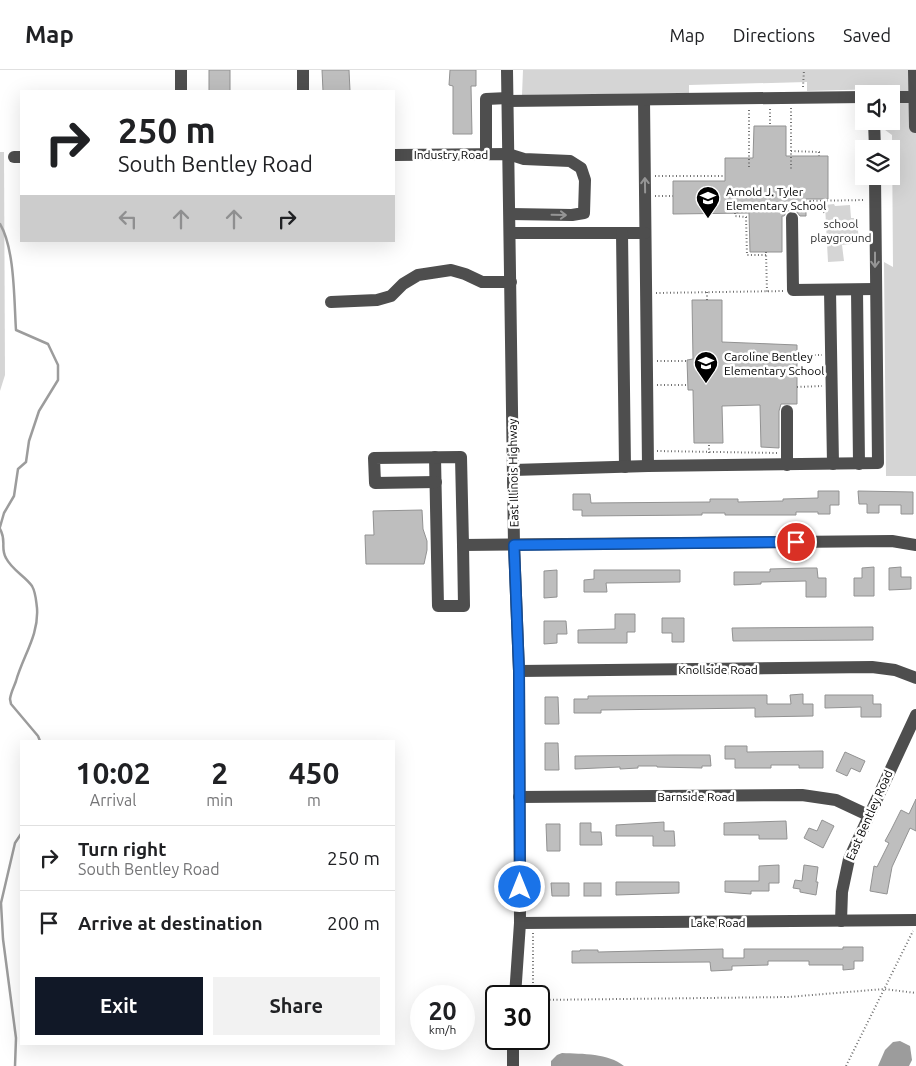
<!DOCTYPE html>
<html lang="en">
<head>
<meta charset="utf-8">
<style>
  body { margin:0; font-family:Ubuntu,sans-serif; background:#f2f2f2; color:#202124; height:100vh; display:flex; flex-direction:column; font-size:19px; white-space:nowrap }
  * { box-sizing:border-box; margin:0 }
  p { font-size:16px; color:#757577 }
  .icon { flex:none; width:28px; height:28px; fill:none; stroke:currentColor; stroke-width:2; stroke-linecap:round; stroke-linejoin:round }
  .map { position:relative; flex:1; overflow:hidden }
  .side { position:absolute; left:20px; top:670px; width:375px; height:305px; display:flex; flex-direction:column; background:#fff; border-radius:0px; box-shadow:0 5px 20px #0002 }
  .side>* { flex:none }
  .hud { position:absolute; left:20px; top:20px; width:375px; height:152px; border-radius:0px; box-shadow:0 5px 20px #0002; background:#fff; color:#202124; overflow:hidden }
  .tools { position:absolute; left:855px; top:15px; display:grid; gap:10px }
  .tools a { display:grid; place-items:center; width:45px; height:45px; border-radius:0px; background:#fff; box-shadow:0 5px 20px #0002; font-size:25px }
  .speed { position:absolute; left:410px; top:915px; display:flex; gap:10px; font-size:25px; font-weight:700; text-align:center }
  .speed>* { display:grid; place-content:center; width:65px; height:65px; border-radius:50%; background:#fff; box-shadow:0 5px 20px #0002; line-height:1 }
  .speed small { font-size:12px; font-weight:400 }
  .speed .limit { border:2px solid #111; border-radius:8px; background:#fff; color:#111 }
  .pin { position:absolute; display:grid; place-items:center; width:42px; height:42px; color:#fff; margin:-21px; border:2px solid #fff; border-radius:50%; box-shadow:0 1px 5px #0007 }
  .me { position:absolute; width:55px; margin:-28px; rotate:0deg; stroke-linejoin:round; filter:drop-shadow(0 0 4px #0008) }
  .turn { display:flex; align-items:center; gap:18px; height:105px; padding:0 15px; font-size:22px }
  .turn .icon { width:65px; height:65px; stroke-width:2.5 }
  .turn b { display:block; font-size:35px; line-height:42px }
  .lanes { display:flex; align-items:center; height:48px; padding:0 15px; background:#0003; justify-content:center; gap:25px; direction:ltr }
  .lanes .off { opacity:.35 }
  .eta { display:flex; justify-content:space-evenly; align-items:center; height:85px; text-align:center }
  .eta b { font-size:30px; font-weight:600; line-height:35px }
  .primary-button { display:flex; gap:10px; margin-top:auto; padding:10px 15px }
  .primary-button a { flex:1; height:58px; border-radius:0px; background:#111827; color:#fff; font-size:20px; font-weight:600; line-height:58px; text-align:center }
  .primary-button a+a { background:#f2f2f2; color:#202124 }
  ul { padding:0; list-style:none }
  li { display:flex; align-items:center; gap:15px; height:65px; padding:0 15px; border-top:1px solid #e0e0e0 }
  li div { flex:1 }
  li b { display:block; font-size:19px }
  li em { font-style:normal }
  header { display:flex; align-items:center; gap:30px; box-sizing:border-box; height:70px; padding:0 25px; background:#fff; border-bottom:1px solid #e0e0e0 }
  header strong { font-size:24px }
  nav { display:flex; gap:28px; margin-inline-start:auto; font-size:18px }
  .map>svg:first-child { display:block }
</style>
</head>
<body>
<header>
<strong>Map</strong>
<nav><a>Map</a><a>Directions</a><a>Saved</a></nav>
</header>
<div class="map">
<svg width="916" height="996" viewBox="0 0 916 996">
  <rect width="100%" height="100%" fill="#fff"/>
  <g fill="#d5d5d5">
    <path d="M523 0H916V406H886L884 192 893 197 892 65 881 57V51H891V24H881V19L807 21V12L689 15V23L522 25Z"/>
    <path d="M0 82H4L5 305 0 321Z"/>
    <path d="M834 134 835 136 850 135 851 148H857L859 173 842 175 844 191 828 192 825 135Z"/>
  </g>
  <g fill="#9c9c9c">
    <path d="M900 971 910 976 912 990 909 996H878L885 980 893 972Z"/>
    <path d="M562 983C583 984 608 983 624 996H551V991L557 985Z"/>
  </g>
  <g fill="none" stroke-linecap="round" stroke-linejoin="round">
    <g stroke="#9c9c9c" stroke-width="2.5">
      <path d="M0 154C15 179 14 231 16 260L48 274 58 295V310L39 341 29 371 26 392 18 399 14 426 4 443 0 457"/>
      <path d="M0 459C7 471 0 478 6 488 12 500 25 506 32 516 36 523 36 531 37 538 39 565 23 586 16 611 14 617 11 622 10 629L11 634 38 666 40 671"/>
      <path d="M15 996 16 968 3 869 1 833 15 773 21 764"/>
    </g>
  </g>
  <g fill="#bebebe" stroke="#929292">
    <rect x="209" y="0" width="21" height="21"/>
    <path d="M322 0H349L350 21H323Z"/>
    <path d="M450 0H476V16H471L472 64H453V16L449 15Z"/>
    <path d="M754 56H786V86H828V129H806V146H800L796 141 792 140 787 141 784 146H782V182H750L749 143 673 144V111H725V88H753Z"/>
    <path d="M692 230H722V272L797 275V334H781L779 341V378L761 377 760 335 722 336 723 373H694L693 320H688L687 290 693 289Z"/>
    <path d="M818 421H839V435H830V444H818V442H796V445H725V443H702V445L582 446V440H573V424H590L591 433 710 432V429H738V432L783 431V429L818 428Z"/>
    <path d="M858 421 913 422V444H901V435H879V443H867V434H859Z"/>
    <path d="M422 440 423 459 427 471V480L424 494H366L365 465H374L373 441Z"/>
    <path d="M874 497V526H854V508H862V498Z"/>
    <path d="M901 497V507H911V519L889 520V498Z"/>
    <path d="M806 498H817L818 508H826V527H806V511L761 512V514L734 515V502H770V499Z"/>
    <path d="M557 500V527L544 528V501Z"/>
    <path d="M594 500H680V512L606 513 607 522H584V510L594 509Z"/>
    <path d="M615 544H635V562H627V573H578V560L615 559Z"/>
    <path d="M662 548H684V572H672V563H662Z"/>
    <path d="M544 551H566L567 564H557V573L544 574Z"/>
    <path d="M873 557V570L733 571 732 558Z"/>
    <path d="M803 624V634H813V646L755 647V638L601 640V643H574V629H588V626L767 625V634H791L790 625Z"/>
    <path d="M825 625H873V634H881V647H861V637L825 638Z"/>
    <path d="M545 627H558L559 654H545Z"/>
    <path d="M545 673H558L559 700H545Z"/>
    <path d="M725 676H747V682L823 681V698H799V695H771V698H735V689H725Z"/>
    <path d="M845 682 865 691 860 702 851 698 847 706 836 701Z"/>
    <path d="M675 685H710L711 696H702V698L657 697V696H638V698L620 699V697L575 699V686Z"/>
    <path d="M916 729V761L910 758 892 797 887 824 870 821 874 796 877 797 889 773 885 771 891 760 901 740 909 744Z"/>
    <path d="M822 750 834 756 823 778 804 768 809 758 817 761Z"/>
    <path d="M786 751 787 769H759V765H724V753Z"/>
    <path d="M664 752V761H674L675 776H653V766H616V755Z"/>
    <path d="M580 753H591V762H601L602 775H580Z"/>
    <path d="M546 754H560V781H547Z"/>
    <path d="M779 795V813H769V821H751V824L725 822V811H759V796Z"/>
    <path d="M804 795 818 797 816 812H818L816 825 800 822V819L793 818 795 810 802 811Z"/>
    <path d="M616 812H679V823L616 825Z"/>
    <path d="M551 813H569V826H552Z"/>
    <rect x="584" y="813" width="17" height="13"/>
    <path d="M843 877H863V891H854V899L843 900V895H809V891H768V895L732 896V900L711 901 710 892 572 893V881H580V880H598V882L723 879V888H744V879H843Z"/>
  </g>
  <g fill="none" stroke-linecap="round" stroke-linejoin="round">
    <g stroke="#707070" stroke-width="2" stroke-dasharray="1 2.5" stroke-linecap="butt">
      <path d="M803 17 804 0"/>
      <path d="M791 38V99"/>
      <path d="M770 39V56"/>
      <path d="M791 81 819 82V86"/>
      <path d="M749 97V39"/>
      <path d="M655 106H725"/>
      <path d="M655 126H673"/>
      <path d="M806 131 865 130"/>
      <path d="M810 131 825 143"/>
      <path d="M735 143V146L746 147 747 185H766"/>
      <path d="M766 182 767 222"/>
      <path d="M656 223 784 221"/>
      <path d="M707 230V222"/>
      <path d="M797 285H822"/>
      <path d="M657 291H687"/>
      <path d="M657 315H687"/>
      <path d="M797 317 822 316"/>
      <path d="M657 381 777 383"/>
      <path d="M709 383V373"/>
      <path d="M533 863V926"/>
      <path d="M539 930 788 927 884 919 916 923"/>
      <path d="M846 996 913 861"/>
    </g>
    <g stroke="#4e4e4e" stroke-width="12">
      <path d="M181 0V21"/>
      <path d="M507 0 514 475 519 601 520 853 515 926"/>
      <path d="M914 0 915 57H916"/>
      <path d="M303 21V0"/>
      <path d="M891 27H916"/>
      <path d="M644 30 648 396"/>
      <path d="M508 31 864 27"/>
      <path d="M874 51 875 79"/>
      <path d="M486 84V29L508 28"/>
      <path d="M394 85 508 84 524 89 570 91 581 98 585 110 584 143 572 145 510 144"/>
      <path d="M14 87H21"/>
      <path d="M792 148 793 220 875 219"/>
      <path d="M510 163H645"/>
      <path d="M622 163 625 397"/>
      <path d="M830 220 833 394"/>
      <path d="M857 220 859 394"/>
      <path d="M331 232 377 230 391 226 403 214 418 205 451 200 465 204 482 212H511"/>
      <path d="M435 387 438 536H464L463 475"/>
      <path d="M787 395V341"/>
      <path d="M513 400 648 396 878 393 875 106"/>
      <path d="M436 412 375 413 374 388 461 387 463 475 892 471 916 475"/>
      <path d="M519 601 872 597 895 600 916 608"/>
      <path d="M519 727 802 725 836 730 868 745"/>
      <path d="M841 851 842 822 849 789 916 645"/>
      <path d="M520 853 916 850"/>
      <path d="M513 969V996"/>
    </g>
  </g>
  <defs><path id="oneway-shaft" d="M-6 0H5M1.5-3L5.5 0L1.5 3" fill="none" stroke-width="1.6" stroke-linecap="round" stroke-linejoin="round" transform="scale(1.25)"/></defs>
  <g stroke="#959595">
    <use href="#oneway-shaft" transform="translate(645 115) rotate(-91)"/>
    <use href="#oneway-shaft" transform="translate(559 145) rotate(1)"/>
    <use href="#oneway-shaft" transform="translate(875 190) rotate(90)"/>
  </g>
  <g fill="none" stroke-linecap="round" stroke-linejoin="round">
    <g stroke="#114b97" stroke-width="12">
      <path id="route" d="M520 817 519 601 514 475 796 472"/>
    </g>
    <use href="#route" stroke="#1a73e8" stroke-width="9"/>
  </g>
  <defs>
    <g id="school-pin" transform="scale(1.25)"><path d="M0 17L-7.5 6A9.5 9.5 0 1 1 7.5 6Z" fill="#000" stroke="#fff"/><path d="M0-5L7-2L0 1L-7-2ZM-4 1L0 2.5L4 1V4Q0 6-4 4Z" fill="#fff"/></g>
  </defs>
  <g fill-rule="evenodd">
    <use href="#school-pin" x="708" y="128"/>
    <use href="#school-pin" x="706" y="293"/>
  </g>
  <g text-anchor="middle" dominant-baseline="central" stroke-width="5" stroke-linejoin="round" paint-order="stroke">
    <g font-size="12" fill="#000" stroke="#fff">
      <text x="451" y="84">Industry Road</text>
      <text transform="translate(513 403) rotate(-91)">East Illinois Highway</text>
      <text x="718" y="599">Knollside Road</text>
      <text x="696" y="726">Barnside Road</text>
      <text transform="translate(869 745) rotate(-66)">East Bentley Road</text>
      <text x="718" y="852">Lake Road</text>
    </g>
    <g font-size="12" fill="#000" stroke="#fff" text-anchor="start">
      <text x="726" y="121">Arnold J. Tyler<tspan x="726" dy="14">Elementary School</tspan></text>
      <text x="724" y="286">Caroline Bentley<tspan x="724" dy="14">Elementary School</tspan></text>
    </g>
    <g font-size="12" fill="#2c2c2c" stroke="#fff">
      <text x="841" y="153">school<tspan x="841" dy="14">playground</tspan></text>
    </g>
  </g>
</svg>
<div class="tools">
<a><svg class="icon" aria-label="sound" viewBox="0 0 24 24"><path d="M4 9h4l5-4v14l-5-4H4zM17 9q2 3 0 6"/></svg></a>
<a><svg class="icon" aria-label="layers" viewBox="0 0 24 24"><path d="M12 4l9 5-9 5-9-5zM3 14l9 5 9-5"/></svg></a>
</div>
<div class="speed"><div>20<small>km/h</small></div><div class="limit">30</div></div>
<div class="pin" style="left:796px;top:472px;background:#d93025"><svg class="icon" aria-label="arrive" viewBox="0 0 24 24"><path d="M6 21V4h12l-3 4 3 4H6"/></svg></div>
<svg class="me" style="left:520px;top:817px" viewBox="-20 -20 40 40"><circle r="17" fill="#1a73e8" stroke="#fff" stroke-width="3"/><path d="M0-11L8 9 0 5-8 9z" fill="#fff"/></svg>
<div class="hud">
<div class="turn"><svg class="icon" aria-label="right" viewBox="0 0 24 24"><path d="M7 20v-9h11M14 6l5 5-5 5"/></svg><div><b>250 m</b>South Bentley Road</div></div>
<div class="lanes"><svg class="icon off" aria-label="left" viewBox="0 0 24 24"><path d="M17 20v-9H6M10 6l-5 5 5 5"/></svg><svg class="icon off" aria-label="ahead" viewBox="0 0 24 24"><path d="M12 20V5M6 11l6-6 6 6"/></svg><svg class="icon off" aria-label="ahead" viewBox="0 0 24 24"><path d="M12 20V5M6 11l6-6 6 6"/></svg><svg class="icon" aria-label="right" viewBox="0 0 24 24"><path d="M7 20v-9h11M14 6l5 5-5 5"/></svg></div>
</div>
<section class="side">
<div class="eta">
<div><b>10:02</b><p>Arrival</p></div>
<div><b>2</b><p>min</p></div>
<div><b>450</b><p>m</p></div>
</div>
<ul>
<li><svg class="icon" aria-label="right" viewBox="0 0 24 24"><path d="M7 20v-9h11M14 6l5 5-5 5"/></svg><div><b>Turn right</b><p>South Bentley Road</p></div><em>250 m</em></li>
<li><svg class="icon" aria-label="arrive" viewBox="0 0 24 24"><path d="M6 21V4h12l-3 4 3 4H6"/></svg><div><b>Arrive at destination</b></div><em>200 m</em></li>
</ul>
<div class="primary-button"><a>Exit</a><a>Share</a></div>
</section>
</div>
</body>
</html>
